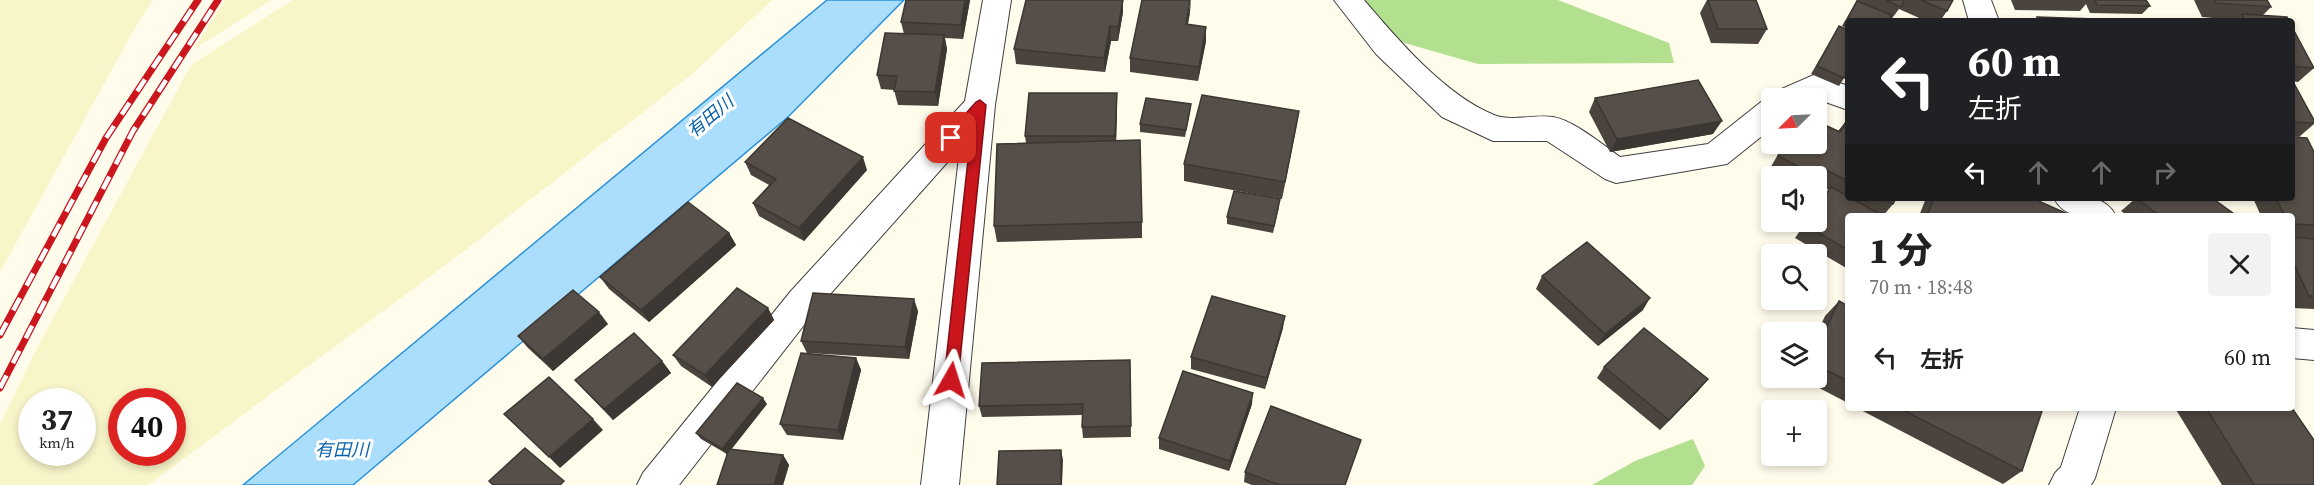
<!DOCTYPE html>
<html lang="ja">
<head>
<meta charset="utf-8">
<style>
  body { margin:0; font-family:"Source Serif 4","Noto Sans JP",serif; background:#f2f2f2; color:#222; height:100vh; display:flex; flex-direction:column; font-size:22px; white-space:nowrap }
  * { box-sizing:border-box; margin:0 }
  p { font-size:20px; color:#767676 }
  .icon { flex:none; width:33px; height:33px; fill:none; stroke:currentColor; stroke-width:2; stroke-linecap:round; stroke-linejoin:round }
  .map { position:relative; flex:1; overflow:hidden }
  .panel { position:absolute; left:1845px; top:213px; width:450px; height:198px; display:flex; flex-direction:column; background:#fff; border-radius:6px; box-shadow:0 3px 9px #0003 }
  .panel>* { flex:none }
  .top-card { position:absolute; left:1845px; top:18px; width:450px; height:183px; border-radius:6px; box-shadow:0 3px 9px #0003; background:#202124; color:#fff; overflow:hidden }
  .needle { width:39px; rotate:246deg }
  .tools { position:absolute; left:1761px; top:88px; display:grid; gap:12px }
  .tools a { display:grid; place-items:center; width:66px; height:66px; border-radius:6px; background:#fff; box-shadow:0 3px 9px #0003; font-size:30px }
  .speed { position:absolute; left:18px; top:388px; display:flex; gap:12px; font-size:30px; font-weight:700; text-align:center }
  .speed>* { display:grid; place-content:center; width:78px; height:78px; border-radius:50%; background:#fff; box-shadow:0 3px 9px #0003; line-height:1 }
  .speed small { font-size:15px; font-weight:400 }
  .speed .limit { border:9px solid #d22; background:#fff; color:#111 }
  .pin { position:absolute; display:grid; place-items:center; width:51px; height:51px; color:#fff; margin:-26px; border-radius:12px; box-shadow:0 3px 9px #0006 }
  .me { position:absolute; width:66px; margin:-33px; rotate:6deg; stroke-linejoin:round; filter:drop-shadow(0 0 4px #0008) }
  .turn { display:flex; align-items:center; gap:21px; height:126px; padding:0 24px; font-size:27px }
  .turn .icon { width:78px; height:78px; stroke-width:2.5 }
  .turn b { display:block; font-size:42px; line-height:51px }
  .lanes { display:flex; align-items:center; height:57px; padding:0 24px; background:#0003; justify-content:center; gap:30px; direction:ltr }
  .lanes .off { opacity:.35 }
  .round { display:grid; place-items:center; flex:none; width:63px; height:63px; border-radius:6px; background:#f2f2f2 }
  .overview { display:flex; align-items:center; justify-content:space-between; height:102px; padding:0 24px }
  h1 { font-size:36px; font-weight:800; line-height:45px }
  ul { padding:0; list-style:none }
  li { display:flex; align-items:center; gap:18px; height:84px; padding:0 24px }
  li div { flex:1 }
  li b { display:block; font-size:22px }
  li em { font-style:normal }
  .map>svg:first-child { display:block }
</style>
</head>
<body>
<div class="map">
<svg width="2314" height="485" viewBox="0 0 2314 485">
  <rect width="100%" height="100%" fill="#fffcec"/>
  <g fill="#f8f5c9" fill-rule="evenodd">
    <path d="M0 0H153L136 26 0 272Z"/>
    <path d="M225 0H272L194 49Z"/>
    <path d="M293 0H772L691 75 460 254 148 485H0V424L37 348 191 65ZM32 402H82V453H32ZM122 402H172V453H122Z"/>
  </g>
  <g fill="#b2e08f">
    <path d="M1337 0H1558L1669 43 1674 63 1478 64 1366 32Z"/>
    <path d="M1693 439 1705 466 1692 485H1592L1635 461Z"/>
  </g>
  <path fill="#abddfd" stroke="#2a92db" stroke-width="1.5" d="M827 0H904L788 117 353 485H243Z"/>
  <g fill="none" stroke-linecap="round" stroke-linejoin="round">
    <g stroke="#404040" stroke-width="2">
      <g id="minor">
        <path d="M983 0H1011L995 105 959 485H921L960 148 815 311 679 485H637L643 473 791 291 965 101Z"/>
        <path d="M1334 0H1364C1398 40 1445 95 1494 115 1511 122 1535 114 1553 117 1573 120 1603 145 1620 157L1708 144 1761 102 1773 98 1777 91 1816 74 1848 86V110L1817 99H1772V128L1727 164 1616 183 1605 179 1547 141H1493L1442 117 1376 54Z"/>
        <path d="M1963 0H1991L1999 21H1969Z"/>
        <path d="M2054 198C2077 198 2104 192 2116 216 2093 216 2066 222 2054 198Z"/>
        <path d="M2292 328 2314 330V360L2292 358Z"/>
        <path d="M2080 408H2116L2095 478 2091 485H2049L2055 473 2061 467Z"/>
      </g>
    </g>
    <use href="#minor" fill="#fff" fill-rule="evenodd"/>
    <g stroke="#cb161d" stroke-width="7">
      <g id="rail">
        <path d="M0 335 106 138 198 0"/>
        <path d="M0 388 133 131 218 0"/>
      </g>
    </g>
    <use href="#rail" stroke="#fff" stroke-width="4.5" stroke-dasharray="14" stroke-linecap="butt"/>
  </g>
  <g fill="#4a433e">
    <path d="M970 0 963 39 945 38 947 49 938 106 898 105 894 90 881 89 877 75 904 34 901 22Z"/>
    <path d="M1707 0H1756L1767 29 1758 44 1711 43 1700 13Z"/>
    <path d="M1857 0H1953L1947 11 1940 21H1926L1899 9 1890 21H1848V29L1842 26Z"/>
    <path d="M2011 0H2146L2150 6 2142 14 2090 13 2086 4 2080 11 2015 10Z"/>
    <path d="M2194 0H2267L2271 7 2262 16 2289 21H2235L2236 20 2202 17Z"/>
    <path d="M1123 12 1118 41H1111L1105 72 1016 64 1014 49Z"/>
    <path d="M1190 12 1188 24 1206 41 1198 81 1130 72V58Z"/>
    <path d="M1839 26 1844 78 1839 86 1811 74Z"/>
    <path d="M2292 27 2314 68 2298 82 2293 81 2314 120V124L2299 137 2292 136Z"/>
    <path d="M1595 98 1713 134 1610 152 1589 112Z"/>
    <path d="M1191 104 1190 112 1185 137 1140 132V124Z"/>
    <path d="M1117 107 1116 141 1142 222V238L997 242 994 226 1026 143 1025 136Z"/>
    <path d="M1299 111 1282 199 1184 181V164Z"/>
    <path d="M1847 120 1848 121V198H1896L1893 204 1883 216H1848V269L1795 238 1806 222H1816V207L1829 190 1816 184V177H1783L1769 170 1784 144H1816L1838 131Z"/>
    <path d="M2314 152V309L2292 308V216H2261L2253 198H2292Z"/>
    <path d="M745 162 867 170 804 241 759 216 753 203 769 185 751 175Z"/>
    <path d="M1926 198H2032L2072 216H1919Z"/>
    <path d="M2136 198 2237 216H2128L2121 211Z"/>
    <path d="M1279 207 1273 233 1227 224V217Z"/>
    <path d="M729 233 736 245 649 322 609 289 600 277Z"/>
    <path d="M1542 276 1643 310 1598 346 1536 289Z"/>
    <path d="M1839 301 1848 306V403L1800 378H1816V335L1825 316Z"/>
    <path d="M768 308 774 320 712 387 681 366 673 355Z"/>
    <path d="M918 311 909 359 807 353 801 341Z"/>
    <path d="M608 324 553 371 528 348 518 336Z"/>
    <path d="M1283 328 1265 389 1191 369V357Z"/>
    <path d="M856 358 861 370 843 440 787 435 780 424Z"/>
    <path d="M1130 360 1131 437 1083 438 1082 427V415L982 417 979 406Z"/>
    <path d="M662 361 671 373 613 420 585 391 575 380Z"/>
    <path d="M1604 367 1699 390 1660 430 1597 378Z"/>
    <path d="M767 404 731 449 783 455 789 465 783 485H717L727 454 701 439 696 433Z"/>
    <path d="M1252 404 1229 471 1159 449V438Z"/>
    <path d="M1857 408H2043L2022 471 2003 484Z"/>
    <path d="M2175 408H2292L2314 485H2222Z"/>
    <path d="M1245 472 1346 485H1252L1244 482Z"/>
  </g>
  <g fill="#3c3732">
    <path d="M965 0H970L963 39 961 25Z"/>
    <path d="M1123 0V12L1118 41V27Z"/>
    <path d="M1191 0 1190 12 1185 38 1186 24Z"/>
    <path d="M1110 26 1111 41 1105 72 1104 58Z"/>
    <path d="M1206 27V41L1198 81 1199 67Z"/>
    <path d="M944 35 947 49 938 106 935 92Z"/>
    <path d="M1117 93V107L1116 150 1115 136Z"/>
    <path d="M1299 111 1296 129 1282 199 1285 182Z"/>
    <path d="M1722 121 1713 134 1610 152 1617 139Z"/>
    <path d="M863 157 867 170 804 241 799 228Z"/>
    <path d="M729 233 736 245 649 322 641 310Z"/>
    <path d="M1650 298 1643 310 1598 346 1605 334Z"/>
    <path d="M914 299 918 311 909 359 905 347Z"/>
    <path d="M768 308 774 320 712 387 705 375Z"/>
    <path d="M599 312 608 324 553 371 543 359Z"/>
    <path d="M1285 316 1283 328 1265 389 1267 378Z"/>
    <path d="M856 358 861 370 843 440 838 430Z"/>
    <path d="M662 361 671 373 613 420 604 409Z"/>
    <path d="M1708 379 1699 390 1660 430 1669 420Z"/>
    <path d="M1253 393 1252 404 1229 471 1230 461Z"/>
    <path d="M763 398 767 404 727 455 722 449Z"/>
    <path d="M593 419 603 430 560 468 549 457Z"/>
    <path d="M1061 450 1063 460 1062 485H1061Z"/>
    <path d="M783 455 789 465 783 485H774Z"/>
  </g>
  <g fill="#564e48" stroke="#3c3732" stroke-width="1.5">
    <path d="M906 0H965L961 25 901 22Z"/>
    <path d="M1026 0H1123L1118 27 1110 26 1104 58 1014 49Z"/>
    <path d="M1142 0H1190L1186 24 1206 27 1199 67 1130 58Z"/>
    <path d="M1708 0H1756L1767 29H1718Z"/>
    <path d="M1886 0H1904L1901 7Z"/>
    <path d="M1921 0H1953L1947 11Z"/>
    <path d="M2095 0H2146L2150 6 2097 5Z"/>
    <path d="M2215 0H2267L2271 7 2216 3Z"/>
    <path d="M1857 1 1891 15 1888 21H1855L1848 18Z"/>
    <path d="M2242 14 2287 17 2289 21H2245Z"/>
    <path d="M2037 17 2095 19 2096 21H2039Z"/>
    <path d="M1839 26 1848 30V71L1844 78 1817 66Z"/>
    <path d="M2292 27 2314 68 2292 66Z"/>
    <path d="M885 33 944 35 935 92 894 91 897 76 877 75Z"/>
    <path d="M1698 80 1722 121 1617 139 1595 98Z"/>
    <path d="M2292 80 2314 120V123L2292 122Z"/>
    <path d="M1029 93H1117L1115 136H1025Z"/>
    <path d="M1202 95 1299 111 1285 182 1184 164Z"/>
    <path d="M1146 98 1191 104 1186 130 1140 124Z"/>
    <path d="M788 118 863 157 799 228 753 203 776 179 745 162Z"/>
    <path d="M1847 120 1848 121V181L1818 166 1813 174 1778 156 1785 144H1816V121L1840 132Z"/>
    <path d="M2292 137 2307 138 2314 152V225L2292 224V216H2285L2276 198H2292Z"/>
    <path d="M1140 140 1142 222 994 226 997 144Z"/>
    <path d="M1831 187 1848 196V198H1851L1883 216H1848V250L1805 225 1807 222H1816V208Z"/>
    <path d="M1234 191 1280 199 1274 226 1227 217Z"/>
    <path d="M1882 198H1896L1893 204Z"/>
    <path d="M1934 198H2032L2072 216H1927Z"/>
    <path d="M2136 198H2212L2237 216H2160Z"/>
    <path d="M688 202 729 233 641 310 600 277Z"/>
    <path d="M2292 237 2314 239V296H2309L2292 260Z"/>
    <path d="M1587 242 1650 298 1605 334 1542 276Z"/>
    <path d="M737 288 768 308 705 375 673 355Z"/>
    <path d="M573 290 599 312 543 359 518 336Z"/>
    <path d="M813 293 914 299 905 347 801 341Z"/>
    <path d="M1212 296 1285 316 1267 378 1191 357Z"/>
    <path d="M1839 301 1848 306V381L1816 365V351Z"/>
    <path d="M1644 328 1708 379 1669 420 1604 367Z"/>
    <path d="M634 333 662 361 604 409 575 380Z"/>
    <path d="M801 353 856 358 838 430 780 424Z"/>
    <path d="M1130 360 1131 426 1082 427 1083 404 979 406 982 363Z"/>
    <path d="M1183 371 1253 393 1230 461 1159 438Z"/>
    <path d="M549 377 593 419 549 457 504 414Z"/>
    <path d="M737 383 763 398 722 449 696 433Z"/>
    <path d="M1271 406 1361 440 1345 485H1280L1245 472Z"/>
    <path d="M1899 408H2043L2022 471Z"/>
    <path d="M2206 408H2292L2314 440V485H2254Z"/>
    <path d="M525 448 564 481 560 485H493L489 481Z"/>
    <path d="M729 449 783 455 774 485H717Z"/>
    <path d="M1061 450V485H997L999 451Z"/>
  </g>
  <path fill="#cb161d" stroke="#840e13" stroke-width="1.5" d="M980 100 986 105 958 380 956 385 951 387 946 385 944 380 972 123 955 141H946L944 138 976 102Z"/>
  <g text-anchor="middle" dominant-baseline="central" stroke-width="6" stroke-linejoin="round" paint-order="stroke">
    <g font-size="18" font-style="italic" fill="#0962ab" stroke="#fff">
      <text transform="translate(710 116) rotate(-40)">有田川</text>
      <text x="342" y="449">有田川</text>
    </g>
  </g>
</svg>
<div class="tools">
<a><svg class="needle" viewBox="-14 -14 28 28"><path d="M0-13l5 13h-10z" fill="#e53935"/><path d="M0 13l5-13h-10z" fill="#767676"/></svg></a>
<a><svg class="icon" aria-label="sound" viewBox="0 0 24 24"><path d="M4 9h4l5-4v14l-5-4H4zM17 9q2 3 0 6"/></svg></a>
<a><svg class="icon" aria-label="search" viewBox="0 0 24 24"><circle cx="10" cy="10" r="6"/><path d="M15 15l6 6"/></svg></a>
<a><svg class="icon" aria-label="layers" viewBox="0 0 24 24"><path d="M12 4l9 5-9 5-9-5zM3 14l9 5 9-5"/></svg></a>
<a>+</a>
</div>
<div class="speed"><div>37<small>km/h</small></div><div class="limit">40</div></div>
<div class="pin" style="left:951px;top:138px;background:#d93025"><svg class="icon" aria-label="arrive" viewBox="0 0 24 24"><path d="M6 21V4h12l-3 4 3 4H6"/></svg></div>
<svg class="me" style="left:951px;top:380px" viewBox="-20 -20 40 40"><path d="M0-17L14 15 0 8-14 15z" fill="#cb161d" stroke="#fff" stroke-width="4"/></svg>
<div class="top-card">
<div class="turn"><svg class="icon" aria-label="left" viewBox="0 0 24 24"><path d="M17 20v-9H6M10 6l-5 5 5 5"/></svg><div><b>60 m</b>左折</div></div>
<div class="lanes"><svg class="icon" aria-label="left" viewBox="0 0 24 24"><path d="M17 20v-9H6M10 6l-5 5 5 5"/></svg><svg class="icon off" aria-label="ahead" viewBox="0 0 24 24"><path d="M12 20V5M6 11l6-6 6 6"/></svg><svg class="icon off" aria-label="ahead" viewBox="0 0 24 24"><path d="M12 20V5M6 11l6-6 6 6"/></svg><svg class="icon off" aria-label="right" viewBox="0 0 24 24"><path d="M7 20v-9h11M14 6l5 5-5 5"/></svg></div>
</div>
<section class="panel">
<div class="overview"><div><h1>1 分</h1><p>70 m · 18:48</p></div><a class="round"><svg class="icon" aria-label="close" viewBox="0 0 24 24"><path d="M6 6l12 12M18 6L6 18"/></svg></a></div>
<ul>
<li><svg class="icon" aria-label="left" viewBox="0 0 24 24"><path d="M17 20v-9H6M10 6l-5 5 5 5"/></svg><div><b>左折</b></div><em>60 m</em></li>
</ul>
</section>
</div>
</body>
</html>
